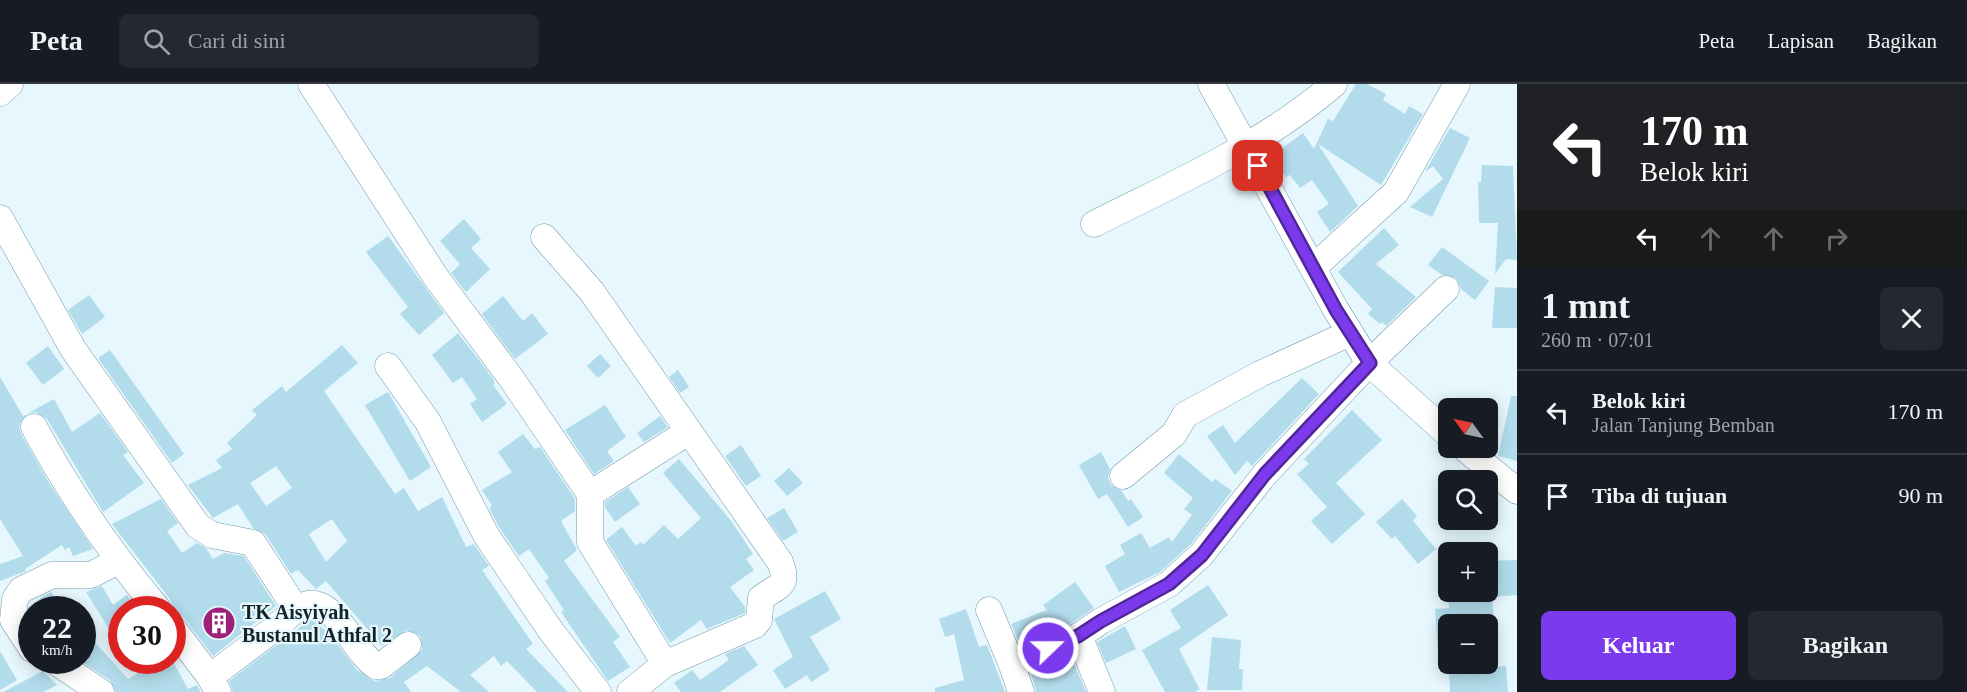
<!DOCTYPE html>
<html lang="id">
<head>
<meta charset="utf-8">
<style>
  body { margin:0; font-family:"Times New Roman",serif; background:#242831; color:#f1f3f6; height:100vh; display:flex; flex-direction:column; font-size:22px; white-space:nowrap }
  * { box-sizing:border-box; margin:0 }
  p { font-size:20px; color:#9ea1a6 }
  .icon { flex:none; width:33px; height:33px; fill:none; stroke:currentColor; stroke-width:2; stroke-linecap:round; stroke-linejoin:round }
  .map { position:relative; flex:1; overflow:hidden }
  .panel { display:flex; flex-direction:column; background:#171b24; width:450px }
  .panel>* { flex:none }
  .top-card { background:#202124; color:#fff; overflow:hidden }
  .needle { width:39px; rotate:303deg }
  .tools { position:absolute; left:1438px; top:314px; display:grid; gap:12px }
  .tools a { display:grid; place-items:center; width:60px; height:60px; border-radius:9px; background:#171b24; box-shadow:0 3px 15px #0003; font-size:30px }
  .speed { position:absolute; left:18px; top:512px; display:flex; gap:12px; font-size:30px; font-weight:700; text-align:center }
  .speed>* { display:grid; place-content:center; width:78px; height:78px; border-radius:50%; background:#171b24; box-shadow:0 3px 15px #0003; line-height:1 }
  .speed small { font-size:15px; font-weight:400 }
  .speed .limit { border:9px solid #d22; background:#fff; color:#111 }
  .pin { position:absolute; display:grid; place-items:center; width:51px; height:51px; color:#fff; margin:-26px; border-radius:12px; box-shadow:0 3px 9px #0006 }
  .me { position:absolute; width:66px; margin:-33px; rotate:68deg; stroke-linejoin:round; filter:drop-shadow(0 0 4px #0008) }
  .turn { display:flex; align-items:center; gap:21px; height:126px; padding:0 24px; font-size:27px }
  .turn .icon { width:78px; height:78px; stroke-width:2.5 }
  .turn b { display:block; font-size:42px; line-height:51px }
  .lanes { display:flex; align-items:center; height:57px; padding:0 24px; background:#0003; justify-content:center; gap:30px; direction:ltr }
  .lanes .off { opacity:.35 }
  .round { display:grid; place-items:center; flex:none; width:63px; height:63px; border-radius:9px; background:#242831 }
  .headline { display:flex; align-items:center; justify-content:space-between; height:102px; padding:0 24px }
  h1 { font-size:36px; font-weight:800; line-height:45px }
  .action { display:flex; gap:12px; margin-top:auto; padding:12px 24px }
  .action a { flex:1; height:69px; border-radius:9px; background:#7c3aed; color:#fff; font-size:24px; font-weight:800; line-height:69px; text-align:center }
  .action a+a { background:#242831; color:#f1f3f6 }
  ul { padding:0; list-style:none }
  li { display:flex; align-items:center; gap:18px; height:84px; padding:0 24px; border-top:2px solid #363941 }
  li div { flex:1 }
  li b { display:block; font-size:22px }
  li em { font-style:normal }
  header { display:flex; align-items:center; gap:36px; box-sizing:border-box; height:84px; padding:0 30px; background:#171b24; border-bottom:2px solid #363941 }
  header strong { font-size:28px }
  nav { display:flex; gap:33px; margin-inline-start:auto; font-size:21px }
  .search { width:420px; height:54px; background:#242831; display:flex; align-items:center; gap:15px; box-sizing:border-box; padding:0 21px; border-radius:9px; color:#9ea1a6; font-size:22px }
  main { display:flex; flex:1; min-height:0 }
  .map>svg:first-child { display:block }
</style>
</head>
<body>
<header>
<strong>Peta</strong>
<div class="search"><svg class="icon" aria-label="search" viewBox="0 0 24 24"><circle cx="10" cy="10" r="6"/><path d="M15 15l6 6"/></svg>Cari di sini</div>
<nav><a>Peta</a><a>Lapisan</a><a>Bagikan</a></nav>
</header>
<main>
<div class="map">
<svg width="1517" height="608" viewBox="0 0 1517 608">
  <rect width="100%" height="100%" fill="#e6f7fd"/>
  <g fill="#b2dceb" fill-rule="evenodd">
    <path d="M1356 0H1367L1386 10 1383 16 1405 30 1409 22 1423 30 1381 101 1318 60 1358 122 1330 148 1317 128 1329 120 1312 96 1300 104 1290 91 1286 93 1271 72 1303 49 1314 65 1328 35 1333 37Z"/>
    <path d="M1450 44 1470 54 1432 133 1410 123 1443 95 1433 82 1425 88Z"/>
    <path d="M1482 81 1513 82 1517 176 1506 175 1495 190 1498 139H1479L1478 98H1481Z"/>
    <path d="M464 135 481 155 471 164 490 185 466 208 451 189 460 180 440 157Z"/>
    <path d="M1384 144 1399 161 1376 180 1416 213 1386 242 1382 238 1380 240 1368 230 1372 225 1338 188Z"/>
    <path d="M388 152 444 229 419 251 400 230 408 223 366 168Z"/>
    <path d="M1442 163 1489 197 1475 216 1461 205 1456 194 1442 191 1428 181Z"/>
    <path d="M1495 203 1517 204V244H1492Z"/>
    <path d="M89 211 105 233 82 250 68 226Z"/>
    <path d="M503 212 523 237 532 229 548 250 515 275 482 230Z"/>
    <path d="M458 249 492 293 495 299 493 301 507 320 482 338 470 320 477 315 462 293 453 299 432 271Z"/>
    <path d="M342 261 358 279 324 307 395 410 404 404 418 427 442 413 466 463 474 460 489 482 482 486 533 560 526 565 568 608H537L507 577 501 582 494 572 470 591 489 608H461L427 582 404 598 411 608H233L229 597 311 535 328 548 357 586 375 597 390 594 422 566 420 552 407 546 382 562 326 497 316 505 298 486 291 490 266 451 253 444 238 420 213 434 188 401 222 384 216 376 232 365 227 359 257 331 252 326 282 302 286 308ZM276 382 292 404 266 422 250 399ZM332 435 347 457 326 478 309 450Z"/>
    <path d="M48 262 64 285 43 301 26 279Z"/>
    <path d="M110 266 184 370 172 379 98 274Z"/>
    <path d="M600 270 611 282 598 294 587 282Z"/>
    <path d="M678 286 689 303 680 309 669 293Z"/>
    <path d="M0 293 23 332 54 315 72 348 100 329 128 368 123 371 144 399 103 428 47 335 35 328 26 330 19 342 21 350 49 399 93 465 73 472 69 463 65 466 62 461 25 485 26 487 0 497V480L23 472 0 435Z"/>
    <path d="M1302 294 1319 310 1252 382 1247 377 1235 391 1207 352 1223 341 1235 359Z"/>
    <path d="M388 308 431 383 410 397 365 321Z"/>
    <path d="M1511 312H1517V377L1498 372Z"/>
    <path d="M605 321 626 353 607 367 614 377 594 390 565 346Z"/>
    <path d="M1352 326 1382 356 1336 399 1365 430 1332 460 1311 437 1327 423 1297 390 1309 380 1304 375Z"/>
    <path d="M660 332 668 343 644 358 637 349Z"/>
    <path d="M523 350 535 365 540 363 575 415V427L561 437 577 466 564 477 620 553 613 558 630 583 608 597 561 528 564 526 545 497 549 494 529 465 519 472 499 443 489 424 492 422 482 406 512 388 498 368Z"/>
    <path d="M741 361 761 392 746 402 725 372Z"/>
    <path d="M1101 368 1110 385 1108 394 1111 401 1122 407 1128 417 1131 415 1143 433 1128 443 1107 410 1098 415 1079 381Z"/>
    <path d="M1179 370 1212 398 1215 395 1232 407 1190 461 1160 488 1119 508 1105 482 1125 470 1120 461 1141 449 1150 464 1169 453 1172 458 1192 431 1184 425 1193 414 1164 389Z"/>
    <path d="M679 375 732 438 753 470 746 475 754 486 730 503 745 523V529L707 545 701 536 670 559 606 456 622 443 636 462 641 458 643 461 664 441 678 455 701 434 663 389Z"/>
    <path d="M789 384 803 399 787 412 774 397Z"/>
    <path d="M628 403 640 420 615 438 605 423V418Z"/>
    <path d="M161 415 178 439 167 447 182 469 197 459 206 464 213 475 224 469 244 472 276 522 213 572 184 534 173 525 170 515 112 440Z"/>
    <path d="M1402 415 1417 432 1413 437 1436 465 1418 480 1395 452 1392 455 1376 438Z"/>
    <path d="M784 424 798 448 783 457 767 434Z"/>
    <path d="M1517 476V511L1492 513 1494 540H1449V570L1438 571 1435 525 1449 524 1448 507H1488V477Z"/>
    <path d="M1075 498 1094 524 1072 539 1020 561 1011 540 1047 526 1043 521Z"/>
    <path d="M1208 501 1228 531 1179 565 1200 606H1196L1197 608H1165L1142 566 1181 544 1170 526Z"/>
    <path d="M102 502 113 521 127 511 139 525H122V566L86 508Z"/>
    <path d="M825 507 841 535 810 553 830 586 811 598 807 591 785 605 773 586 793 573 774 535Z"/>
    <path d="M51 508 65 525H29L43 512Z"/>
    <path d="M966 525 979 563 987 561 1005 608H935V604L964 596 954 550 945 553 939 535Z"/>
    <path d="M1125 542 1136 565 1106 579 1097 558Z"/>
    <path d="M82 544 128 595 161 576H172L188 605 197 601 201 608H116L110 596 82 578Z"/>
    <path d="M1212 553 1241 556 1239 585H1243L1242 606H1207Z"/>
    <path d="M744 562 758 581 720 608H681L674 599 692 586 700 596 729 576 725 570Z"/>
    <path d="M0 567 17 596 0 606Z"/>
    <path d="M1071 572 1086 608H1036L1031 589Z"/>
    <path d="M1506 582 1508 608H1450L1449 586Z"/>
    <path d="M43 587 57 601 43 608H3Z"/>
  </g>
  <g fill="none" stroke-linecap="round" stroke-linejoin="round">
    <g stroke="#749caa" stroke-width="27">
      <g id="minor">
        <path d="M311 0 435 192 511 294 590 410V458L665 580"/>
        <path d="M1211 0 1336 226 1369 279 1449 351"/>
        <path d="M0 9 10 0"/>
        <path d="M0 134 73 265 198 442 212 451 253 459 296 525 275 544 210 593 218 608"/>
        <path d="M1094 140C1177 98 1264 61 1334 0"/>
        <path d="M544 153 592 208 780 478C790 503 778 501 761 514L759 536 755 541 665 580 630 608"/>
        <path d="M1313 184 1396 108 1457 0"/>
        <path d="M388 282 428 338 486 451 551 547 598 608"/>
        <path d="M34 343C69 408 110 468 158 525"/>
        <path d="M1463 363 1517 407"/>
        <path d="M1123 392 1174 350 1185 331 1260 290 1350 249"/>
        <path d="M590 410 688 348"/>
        <path d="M296 525C302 523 308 518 315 520 339 524 356 570 376 582H381L408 561"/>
        <path d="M989 526 1012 581"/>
        <path d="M172 543 210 593"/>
        <path d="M1079 552 1102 608"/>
        <path d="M32 565 13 536 15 515 21 506 52 491H91L118 477"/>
        <path d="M53 576 101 608"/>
        <path d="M1021 608 1012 581 1079 552 1101 537 1169 500 1201 471 1265 390 1369 279 1446 205"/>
      </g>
    </g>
    <use href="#minor" stroke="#fff" stroke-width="26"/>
  </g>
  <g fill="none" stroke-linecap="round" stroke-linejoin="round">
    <g stroke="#51269a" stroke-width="15">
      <path id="route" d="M1048 564 1078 552 1101 537 1169 500 1202 471 1265 390 1370 279 1336 226 1258 82"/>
    </g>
    <use href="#route" stroke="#7c3aed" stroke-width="10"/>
  </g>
  <defs>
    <g id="building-disc" transform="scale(1.725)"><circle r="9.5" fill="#9c2178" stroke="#e6f7fd"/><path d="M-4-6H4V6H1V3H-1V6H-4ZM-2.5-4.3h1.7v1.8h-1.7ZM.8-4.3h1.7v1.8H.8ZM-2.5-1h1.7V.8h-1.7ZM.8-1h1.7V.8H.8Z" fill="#fff"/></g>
  </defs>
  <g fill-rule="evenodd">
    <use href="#building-disc" x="219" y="539"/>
  </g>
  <g text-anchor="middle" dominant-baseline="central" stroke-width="4.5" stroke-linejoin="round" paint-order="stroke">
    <g font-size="20" font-weight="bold" fill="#122328" stroke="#e6f7fd" text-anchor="start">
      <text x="242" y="528">TK Aisyiyah<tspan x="242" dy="23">Bustanul Athfal 2</tspan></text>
    </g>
  </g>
</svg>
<div class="tools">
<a><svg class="needle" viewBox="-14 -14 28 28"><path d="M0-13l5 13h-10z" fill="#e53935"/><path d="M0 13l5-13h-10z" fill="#9ea1a6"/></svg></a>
<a><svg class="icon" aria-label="search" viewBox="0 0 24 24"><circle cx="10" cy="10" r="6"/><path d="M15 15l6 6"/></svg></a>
<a>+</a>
<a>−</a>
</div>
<div class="speed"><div>22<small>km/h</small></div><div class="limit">30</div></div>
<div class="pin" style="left:1258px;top:82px;background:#d93025"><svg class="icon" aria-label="arrive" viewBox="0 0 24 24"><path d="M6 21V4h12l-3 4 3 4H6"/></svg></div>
<svg class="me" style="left:1048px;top:564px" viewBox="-20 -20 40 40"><circle r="17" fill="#7c3aed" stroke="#fff" stroke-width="3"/><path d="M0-11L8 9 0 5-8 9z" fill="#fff"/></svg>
</div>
<section class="panel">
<div class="top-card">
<div class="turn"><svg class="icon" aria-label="left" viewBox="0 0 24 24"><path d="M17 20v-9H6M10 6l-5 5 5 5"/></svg><div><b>170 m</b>Belok kiri</div></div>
<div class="lanes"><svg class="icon" aria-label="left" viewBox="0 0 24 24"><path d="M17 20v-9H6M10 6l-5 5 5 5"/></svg><svg class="icon off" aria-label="ahead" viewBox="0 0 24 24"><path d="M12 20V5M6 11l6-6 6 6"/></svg><svg class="icon off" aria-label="ahead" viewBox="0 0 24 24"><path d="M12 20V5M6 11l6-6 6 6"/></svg><svg class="icon off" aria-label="right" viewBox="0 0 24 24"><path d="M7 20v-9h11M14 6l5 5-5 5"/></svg></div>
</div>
<div class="headline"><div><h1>1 mnt</h1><p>260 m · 07:01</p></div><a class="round"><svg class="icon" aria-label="close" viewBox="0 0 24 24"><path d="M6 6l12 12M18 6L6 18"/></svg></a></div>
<ul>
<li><svg class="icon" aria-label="left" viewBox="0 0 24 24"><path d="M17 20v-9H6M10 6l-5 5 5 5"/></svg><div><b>Belok kiri</b><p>Jalan Tanjung Bemban</p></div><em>170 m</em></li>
<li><svg class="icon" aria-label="arrive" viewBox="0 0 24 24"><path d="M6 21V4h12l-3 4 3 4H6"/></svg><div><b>Tiba di tujuan</b></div><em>90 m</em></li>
</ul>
<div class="action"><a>Keluar</a><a>Bagikan</a></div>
</section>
</main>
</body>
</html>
